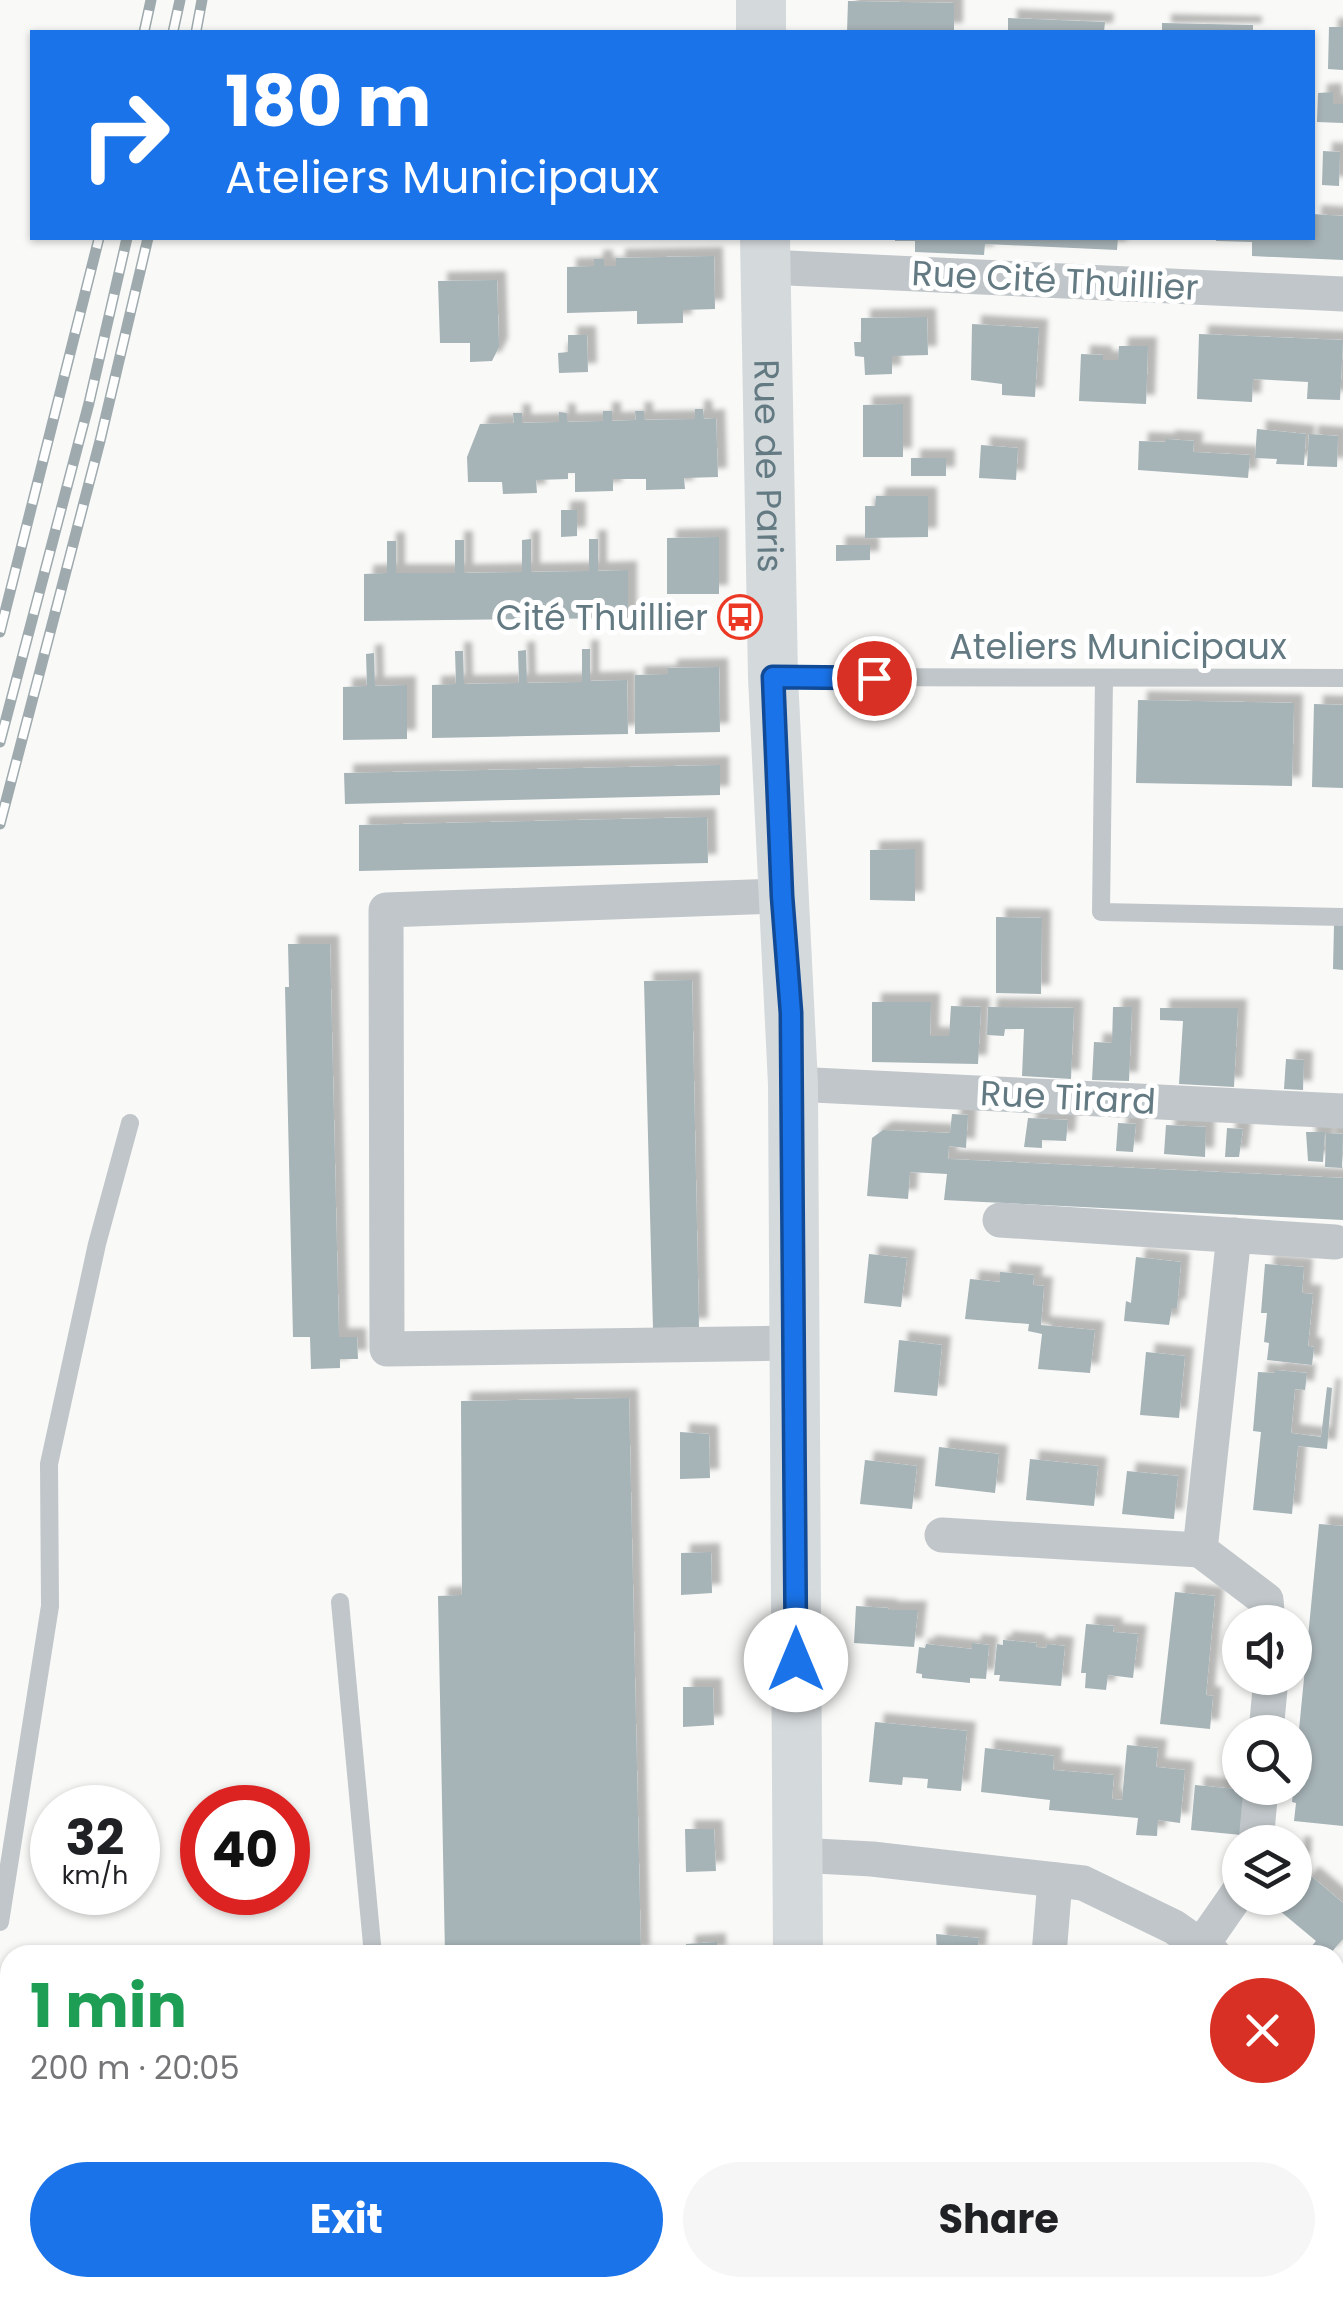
<!DOCTYPE html>
<html lang="en">
<head>
<meta charset="utf-8">
<style>
  body { margin:0; font-family:Poppins,sans-serif; background:#f6f6f6; color:#202124; height:100vh; display:flex; flex-direction:column; font-size:38px; white-space:nowrap }
  * { box-sizing:border-box; margin:0 }
  p { font-size:32px; color:#757577 }
  .icon { flex:none; width:55px; height:55px; fill:none; stroke:currentColor; stroke-width:2; stroke-linecap:round; stroke-linejoin:round }
  .map { position:relative; flex:1; overflow:hidden }
  .details { position:absolute; left:0px; top:1945px; width:1345px; height:352px; display:flex; flex-direction:column; background:#fff; border-radius:30px 30px 0 0; box-shadow:0 2px 8px #0004 }
  .details>* { flex:none }
  .hud { position:absolute; left:30px; top:30px; width:1285px; height:210px; border-radius:0px; box-shadow:0 2px 8px #0004; background:#1a73e8; color:#fff; overflow:hidden }
  .fabs { position:absolute; left:1222px; top:1605px; display:grid; gap:20px }
  .fabs a { display:grid; place-items:center; width:90px; height:90px; border-radius:50%; background:#fff; box-shadow:0 2px 8px #0004; font-size:50px }
  .speed { position:absolute; left:30px; top:1785px; display:flex; gap:20px; font-size:50px; font-weight:700; text-align:center }
  .speed>* { display:grid; place-content:center; width:130px; height:130px; border-radius:50%; background:#fff; box-shadow:0 2px 8px #0004; line-height:1 }
  .speed small { font-size:25px; font-weight:400 }
  .speed .limit { border:15px solid #d22; background:#fff; color:#111 }
  .pin { position:absolute; display:grid; place-items:center; width:85px; height:85px; color:#fff; margin:-42px; border:5px solid #fff; border-radius:50%; box-shadow:0 2px 10px #0007 }
  .me { position:absolute; width:110px; margin:-55px; rotate:0deg; stroke-linejoin:round; filter:drop-shadow(0 0 8px #0008) }
  .turn { display:flex; align-items:center; gap:35px; height:210px; padding:0 30px; font-size:45px }
  .turn .icon { width:130px; height:130px; stroke-width:2.5 }
  .turn b { display:block; font-size:70px; line-height:85px }
  .round { display:grid; place-items:center; flex:none; width:105px; height:105px; border-radius:52px; background:#f6f6f6 }
  .headline { display:flex; align-items:center; justify-content:space-between; height:170px; padding:0 30px }
  h1 { font-size:60px; font-weight:700; line-height:75px; color:#1e9e55 }
  .primary-button { display:flex; gap:20px; margin-top:auto; padding:20px 30px }
  .primary-button a { flex:1; height:115px; border-radius:60px; background:#1a73e8; color:#fff; font-size:40px; font-weight:700; line-height:115px; text-align:center }
  .primary-button a+a { background:#f6f6f6; color:#202124 }
  .map>svg:first-child { display:block }
</style>
</head>
<body>
<div class="map">
<svg width="1343" height="2297" viewBox="0 0 1343 2297">
  <defs>
    <filter id="shadow"><feDropShadow dx="9" dy="-9" stdDeviation="2.5" flood-color="#0004"/></filter>
  </defs>
  <rect width="100%" height="100%" fill="#f9f9f7"/>
  <g fill="#a6b3b7" filter="url(#shadow)">
    <path d="M848 1 954 3V32H847Z"/>
    <path d="M1008 18 1105 22 1104 32H1008Z"/>
    <path d="M1162 23 1253 25V32H1162Z"/>
    <path d="M1329 27H1343V70L1328 69Z"/>
    <path d="M1333 92V104H1343V123L1317 122 1318 93Z"/>
    <path d="M1323 151 1340 152 1339 186 1322 185Z"/>
    <path d="M1312 214 1343 216V260L1252 256V242L1216 241V238H1312Z"/>
    <path d="M895 238H1118L1117 250 985 244 984 255 915 252V241H895Z"/>
    <path d="M714 256 715 309 683 310V323L637 324V311L567 313V267L594 266V259H604V266H616V258Z"/>
    <path d="M497 280 499 347 492 361 470 362V343H440L438 281Z"/>
    <path d="M927 317 928 355 892 356V374L865 375 864 357 855 356 854 342H861V318Z"/>
    <path d="M972 324 1039 328 1035 397 1002 395V384L971 380Z"/>
    <path d="M1199 334 1343 340 1340 400 1307 399 1308 382 1253 379 1252 402 1197 399Z"/>
    <path d="M568 335H587L588 372 559 373 558 353 568 352Z"/>
    <path d="M1119 346H1148L1146 404 1079 401 1081 354 1103 355V360H1118Z"/>
    <path d="M903 404V457H863V405Z"/>
    <path d="M695 409H703L704 419 716 418 718 477 684 478 685 489 646 490V479H613V491L575 492V473H568V479L536 480 537 493 503 494 502 482H468L467 457 480 424 514 423 513 413H522V423L559 422V412L567 413V422L603 421V411H612V421L636 420 635 411H644V420L695 419Z"/>
    <path d="M1257 429 1306 434 1304 465 1276 464 1277 459 1255 458Z"/>
    <path d="M1309 434 1338 436 1337 467 1307 466Z"/>
    <path d="M1166 439 1194 441 1193 452 1250 455 1248 478 1138 470 1139 441 1166 442Z"/>
    <path d="M981 445 1018 448 1016 480 979 478Z"/>
    <rect x="911" y="458" width="35" height="18"/>
    <path d="M876 496H928V537L865 538V506H875Z"/>
    <path d="M561 510H577V536L561 537Z"/>
    <path d="M719 537V594H667V538Z"/>
    <path d="M531 539V572L589 571V539H598V571L628 570V618L364 621V574L387 573V541H396V573H455V540H464V573L522 572V540Z"/>
    <path d="M836 545H870V560L836 561Z"/>
    <path d="M582 649H590V681L627 680 628 734 432 738V685L456 684 455 651H463L464 684 519 683 518 651 526 650 527 683 582 682Z"/>
    <path d="M374 653 375 686 407 685V739L343 740V687L367 686 366 654Z"/>
    <path d="M719 667 720 732 635 734V675L668 674V668Z"/>
    <path d="M1138 700 1294 703 1292 786 1136 783Z"/>
    <path d="M1314 704 1343 705V788L1312 787Z"/>
    <path d="M720 765V795L345 804 344 773Z"/>
    <path d="M707 817 708 863 359 871V825Z"/>
    <path d="M915 849V901L870 900V850Z"/>
    <path d="M996 917 1042 918 1041 994 996 993Z"/>
    <path d="M1334 925H1343V970L1333 969Z"/>
    <path d="M288 944H330L339 1337H357L358 1359H340V1368L311 1369 310 1337H293L285 987H289Z"/>
    <path d="M692 980 699 1327 653 1329 644 981Z"/>
    <path d="M872 1002H931L930 1036H949L951 1006 981 1007 978 1064 872 1062Z"/>
    <path d="M988 1007 1074 1008 1071 1079 1022 1076 1024 1029H1005L1004 1036 987 1035Z"/>
    <path d="M1113 1007H1132L1129 1081 1092 1080 1094 1042 1112 1043Z"/>
    <path d="M1160 1008H1238L1234 1087 1179 1084 1183 1021 1160 1020Z"/>
    <path d="M1286 1059 1304 1060 1303 1090 1284 1089Z"/>
    <path d="M952 1114 968 1115 966 1148 949 1146 948 1159 1343 1178V1220L944 1200 947 1174 910 1172 908 1199 867 1196 872 1138 883 1130 950 1133Z"/>
    <path d="M1028 1118 1068 1120 1066 1141 1042 1140V1148L1024 1147Z"/>
    <path d="M1118 1123 1136 1124 1133 1152 1116 1151Z"/>
    <path d="M1166 1125 1206 1127 1205 1157 1164 1154Z"/>
    <path d="M1227 1128 1243 1129 1239 1157H1225Z"/>
    <path d="M1306 1132H1325L1323 1162 1308 1161Z"/>
    <path d="M1326 1133 1343 1134 1342 1168 1325 1167Z"/>
    <path d="M869 1254 907 1258 901 1307 864 1303Z"/>
    <path d="M1136 1257 1181 1262 1177 1308H1172L1169 1325 1124 1321 1126 1301 1131 1303Z"/>
    <path d="M1265 1264 1304 1267 1302 1293 1313 1294 1308 1346 1314 1347 1312 1365 1267 1360 1269 1343 1264 1342 1267 1313H1261Z"/>
    <path d="M1000 1272 1034 1275 1033 1285 1044 1286 1041 1325 1095 1330 1090 1373 1038 1369 1042 1334 1028 1331 1029 1324 965 1319 970 1279 1000 1282Z"/>
    <path d="M899 1340 942 1345 937 1396 894 1392Z"/>
    <path d="M1146 1352 1185 1356 1179 1418 1140 1415Z"/>
    <path d="M1275 1370 1307 1373 1305 1390 1295 1389 1291 1433 1321 1437 1327 1387 1332 1388 1327 1449 1298 1446 1292 1514 1253 1510 1261 1432 1253 1431 1258 1372 1275 1373Z"/>
    <path d="M629 1398 641 1955H445L438 1596 462 1595 461 1401Z"/>
    <path d="M680 1432 709 1434 710 1478 680 1479Z"/>
    <path d="M939 1447 999 1454 995 1493 935 1486Z"/>
    <path d="M1030 1459 1098 1466 1094 1506 1026 1500Z"/>
    <path d="M865 1460 917 1466 912 1509 860 1504Z"/>
    <path d="M1127 1471 1178 1476 1174 1519 1122 1514Z"/>
    <path d="M1319 1524 1343 1526V1826L1294 1821 1296 1803 1292 1802Z"/>
    <path d="M711 1552 712 1593 681 1595V1553Z"/>
    <path d="M1175 1592 1215 1596 1206 1695 1213 1696 1210 1729 1160 1724Z"/>
    <path d="M856 1606 888 1608 889 1610H918L914 1647 854 1643Z"/>
    <path d="M1086 1624 1114 1626 1113 1632 1138 1634 1133 1678 1108 1675 1106 1690 1085 1688 1086 1673H1081Z"/>
    <path d="M1003 1640 1037 1643 1036 1647 1046 1648 1047 1644 1065 1646 1061 1686 999 1681 1000 1675H994L997 1644 1003 1645Z"/>
    <path d="M972 1643 989 1645 986 1679 970 1678V1683L922 1678V1674L916 1673 919 1647 925 1648 926 1644 972 1649Z"/>
    <path d="M683 1687H713L714 1725 683 1727Z"/>
    <path d="M875 1722 967 1731 961 1791 927 1788 928 1779 903 1777 902 1785 869 1782Z"/>
    <path d="M1127 1745 1158 1748 1156 1767 1185 1770 1180 1823 1158 1820 1157 1836 1136 1835 1138 1818 1049 1810 1050 1800 981 1792 985 1748 1054 1756 1053 1770 1114 1775 1112 1799 1122 1800Z"/>
    <path d="M1195 1785 1245 1790 1241 1835 1191 1830Z"/>
    <path d="M685 1829H714L716 1871 686 1872Z"/>
    <path d="M1295 1845 1303 1846 1302 1863 1295 1862Z"/>
    <path d="M1310 1875 1343 1903V1939L1329 1955H1318L1310 1948 1316 1941 1280 1911 1291 1898H1295V1893Z"/>
    <path d="M936 1934 979 1938 977 1955H937Z"/>
    <path d="M717 1942V1955H686V1944Z"/>
    <rect x="232" y="2288" width="217" height="9"/>
    <path d="M908 2288H952L951 2297H907Z"/>
    <path d="M1093 2288H1130V2297H1092Z"/>
    <path d="M1244 2288H1286L1285 2297H1243Z"/>
  </g>
  <g fill="none" stroke-linecap="round" stroke-linejoin="round">
    <g stroke="#c0c6c9" stroke-width="18">
      <path d="M779 677 1343 678"/>
      <path d="M1104 678 1101 912 1343 917"/>
      <path d="M340 1602 373 1955"/>
      <path d="M0 1922 50 1606 49 1464 97 1244 130 1123"/>
      <path d="M475 2288V2297"/>
      <path d="M64 2297 65 2288"/>
    </g>
    <g stroke="#c0c6c9" stroke-width="35">
      <path d="M767 267 1343 294"/>
      <path d="M781 896 386 910 387 1349 794 1343"/>
      <path d="M793 1084 1343 1111"/>
      <path d="M1000 1220 1335 1242"/>
      <path d="M1234 1235 1200 1550 1266 1600 1268 1622"/>
      <path d="M942 1535 1200 1550"/>
      <path d="M1266 1732 1271 1678"/>
      <path d="M1256 1842 1261 1788"/>
      <path d="M797 1855 872 1859 1083 1883 1174 1927 1214 1955"/>
      <path d="M1201 1946 1240 1890"/>
      <path d="M1049 1955 1055 1880"/>
      <path d="M1335 2062 1343 2071"/>
      <path d="M1022 2297V2288"/>
    </g>
    <g stroke="#d4d9dc" stroke-width="50">
      <path d="M761 0V32"/>
      <path id="s1" d="M765 238 773 677 793 1084 798 1955"/>
      <path d="M803 2288V2297"/>
    </g>
    <g stroke="#9faaae" stroke-width="11">
      <g id="rail">
        <path d="M144 32 151 0"/>
        <path d="M173 32 180 0"/>
        <path d="M196 32 202 0"/>
        <path d="M0 632 99 238"/>
        <path d="M0 742 89 403 127 238"/>
        <path d="M0 824 100 441 148 238"/>
      </g>
    </g>
    <use href="#rail" stroke="#fff" stroke-width="8" stroke-dasharray="22" stroke-linecap="butt"/>
  </g>
  <g fill="none" stroke-linecap="round" stroke-linejoin="round">
    <g stroke="#114b97" stroke-width="25">
      <path id="route" d="M796 1660 791 1013 782 896 773 677 874 678"/>
    </g>
    <use href="#route" stroke="#1a73e8" stroke-width="18"/>
  </g>
  <defs>
    <g id="bus-ring" transform="scale(2.25)"><circle r="9.5" fill="#fff" stroke="#eb3925" stroke-width="1.5"/><path d="M-5-6H5V4H4V6H2V4H-2V6H-4V4H-5ZM-3.5-4V0h7V-4ZM-3.5 1.2v1.5H-2V1.2ZM2 1.2v1.5H3.5V1.2Z" fill="#eb3925"/></g>
  </defs>
  <g fill-rule="evenodd">
    <use href="#bus-ring" x="740" y="617"/>
  </g>
  <g text-anchor="middle" dominant-baseline="central" stroke-width="10" stroke-linejoin="round" paint-order="stroke">
    <g font-size="35" fill="#637a83" stroke="#fff">
      <text transform="translate(1055 280) rotate(3)">Rue Cité Thuillier</text>
      <text stroke="none"><textPath href="#s1" startOffset="228">Rue de Paris</textPath></text>
      <text x="1118" y="646">Ateliers Municipaux</text>
      <text transform="translate(1068 1097) rotate(3)">Rue Tirard</text>
    </g>
    <g font-size="35" fill="#637a83" stroke="#fff" text-anchor="end">
      <text x="708" y="617">Cité Thuillier</text>
    </g>
  </g>
</svg>
<div class="fabs">
<a><svg class="icon" aria-label="sound" viewBox="0 0 24 24"><path d="M4 9h4l5-4v14l-5-4H4zM17 9q2 3 0 6"/></svg></a>
<a><svg class="icon" aria-label="search" viewBox="0 0 24 24"><circle cx="10" cy="10" r="6"/><path d="M15 15l6 6"/></svg></a>
<a><svg class="icon" aria-label="layers" viewBox="0 0 24 24"><path d="M12 4l9 5-9 5-9-5zM3 14l9 5 9-5"/></svg></a>
</div>
<div class="speed"><div>32<small>km/h</small></div><div class="limit">40</div></div>
<div class="pin" style="left:874px;top:678px;background:#d93025"><svg class="icon" aria-label="arrive" viewBox="0 0 24 24"><path d="M6 21V4h12l-3 4 3 4H6"/></svg></div>
<svg class="me" style="left:796px;top:1660px" viewBox="-20 -20 40 40"><circle r="19" fill="#fff"/><path d="M0-13L10 11 0 6-10 11z" fill="#1a73e8"/></svg>
<div class="hud">
<div class="turn"><svg class="icon" aria-label="right" viewBox="0 0 24 24"><path d="M7 20v-9h11M14 6l5 5-5 5"/></svg><div><b>180 m</b>Ateliers Municipaux</div></div>
</div>
<section class="details">
<div class="headline"><div><h1>1 min</h1><p>200 m · 20:05</p></div><a class="round" style="background:#d93025;color:#fff"><svg class="icon" aria-label="close" viewBox="0 0 24 24"><path d="M6 6l12 12M18 6L6 18"/></svg></a></div>
<div class="primary-button"><a>Exit</a><a>Share</a></div>
</section>
</div>
</body>
</html>
